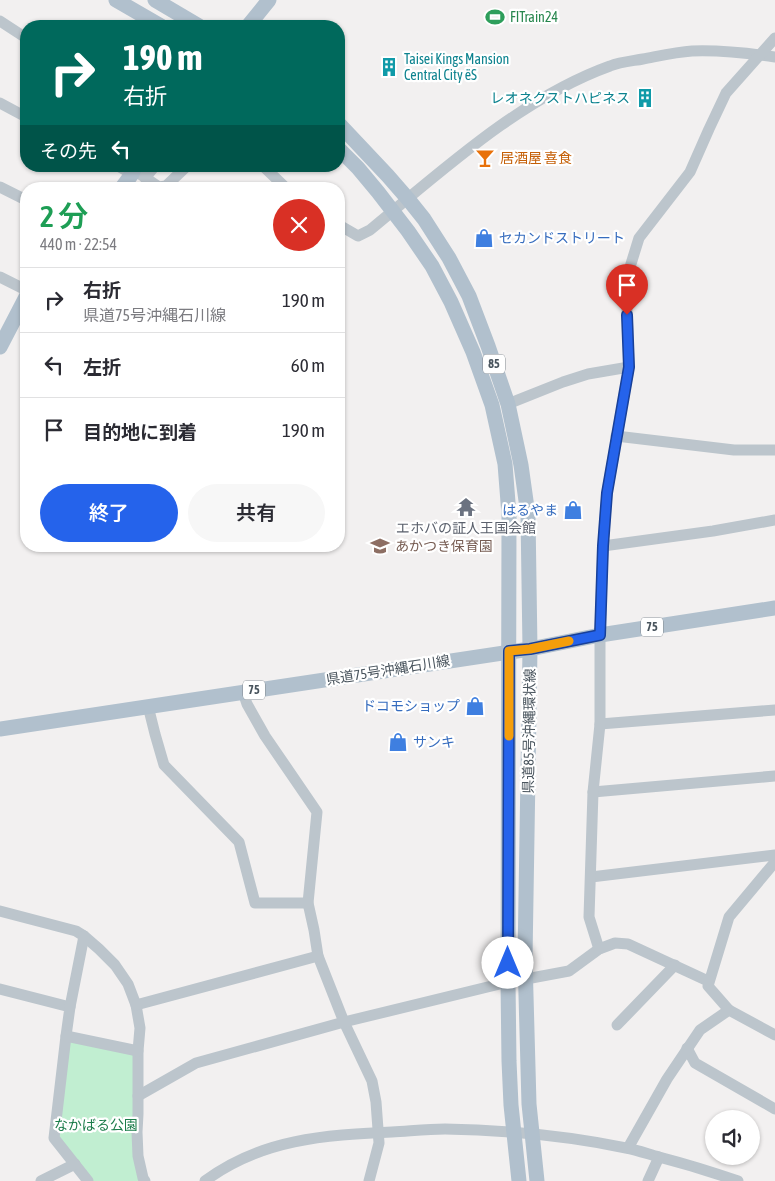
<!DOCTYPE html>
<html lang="ja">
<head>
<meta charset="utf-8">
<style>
  body { margin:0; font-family:"Asap Condensed","Noto Sans JP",sans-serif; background:#f7f7f7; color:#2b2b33; height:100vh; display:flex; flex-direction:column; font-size:19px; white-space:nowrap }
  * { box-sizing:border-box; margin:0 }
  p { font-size:16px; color:#7c7c81 }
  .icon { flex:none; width:28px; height:28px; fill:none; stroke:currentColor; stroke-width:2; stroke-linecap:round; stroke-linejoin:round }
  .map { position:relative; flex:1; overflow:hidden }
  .panel { position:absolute; left:20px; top:182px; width:325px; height:370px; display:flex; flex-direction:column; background:#fff; border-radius:20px; box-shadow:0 1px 4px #0004 }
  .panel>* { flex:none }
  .guide { position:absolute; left:20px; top:20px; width:325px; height:152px; border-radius:20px; box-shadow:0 1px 4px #0004; background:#00695c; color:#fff; overflow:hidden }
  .fabs { position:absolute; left:705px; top:1110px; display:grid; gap:10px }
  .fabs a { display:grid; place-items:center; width:55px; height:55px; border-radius:50%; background:#fff; box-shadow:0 1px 4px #0004; font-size:25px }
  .pin { position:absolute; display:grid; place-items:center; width:42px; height:42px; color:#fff; margin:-51px -21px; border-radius:50% 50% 50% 0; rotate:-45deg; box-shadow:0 0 5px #0007 }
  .pin .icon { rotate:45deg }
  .me { position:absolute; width:55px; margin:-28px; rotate:0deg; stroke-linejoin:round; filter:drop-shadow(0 0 4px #0008) }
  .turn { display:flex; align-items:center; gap:18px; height:105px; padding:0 20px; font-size:22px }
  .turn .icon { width:65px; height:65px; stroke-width:2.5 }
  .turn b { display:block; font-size:35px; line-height:42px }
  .then { display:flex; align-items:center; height:48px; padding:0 20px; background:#0003; gap:10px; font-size:19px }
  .round { display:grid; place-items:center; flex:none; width:52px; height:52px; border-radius:26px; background:#f7f7f7 }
  .summary { display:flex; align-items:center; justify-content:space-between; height:85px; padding:0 20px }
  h1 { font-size:30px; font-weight:600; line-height:38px; color:#1e9e55 }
  .primary-button { display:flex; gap:10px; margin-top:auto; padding:10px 20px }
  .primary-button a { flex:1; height:58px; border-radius:30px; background:#2563eb; color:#fff; font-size:20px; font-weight:600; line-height:58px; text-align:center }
  .primary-button a+a { background:#f7f7f7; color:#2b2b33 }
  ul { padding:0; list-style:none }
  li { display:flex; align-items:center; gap:15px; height:65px; padding:0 20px; border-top:1px solid #e1e1e2 }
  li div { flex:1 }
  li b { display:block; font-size:19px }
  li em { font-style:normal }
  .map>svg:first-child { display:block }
</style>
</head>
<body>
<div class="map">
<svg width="775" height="1181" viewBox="0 0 775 1181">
  <rect width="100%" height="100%" fill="#f2f0f0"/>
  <path fill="#c1eed1" d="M66 1036 138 1051 140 1181H88L54 1138Z"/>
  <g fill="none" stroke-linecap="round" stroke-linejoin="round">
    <g stroke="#bcc5cc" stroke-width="11">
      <path d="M0 21 26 38"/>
      <path d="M0 103 26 117"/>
      <path d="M118 166 132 174"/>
      <path d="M263 166 287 189"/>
      <path d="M134 170 159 187 166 186 187 166"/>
      <path d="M145 178 155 166"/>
      <path d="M0 187 26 200"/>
      <path d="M339 225 358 236 370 230C443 170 521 98 610 66 620 62 632 61 643 59 659 56 676 52 692 51 719 50 748 53 775 57"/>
      <path d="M0 277 26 290"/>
      <path d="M508 404 563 382 588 374 629 367"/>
      <path d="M616 436 734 450H775"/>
      <path d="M603 546 713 531 775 520"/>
      <path d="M243 692 247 704 265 736 317 812 308 903 314 930 318 956 344 1022 372 1081 376 1102 379 1143 369 1181"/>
      <path d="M148 706 155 734 164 765 239 842 255 903H308"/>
      <path d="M600 724 775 710"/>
      <path d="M593 792 775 776"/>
      <path d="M775 862 729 917 708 986 729 1010 775 1035"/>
      <path d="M591 877 775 855"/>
      <path d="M0 911 76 931 84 936 99 949 115 965 128 984 136 1005 140 1028 138 1051V1114L137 1132 138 1156 143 1178 145 1181"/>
      <path d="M599 949 589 917 593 792 600 724V635L603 546 607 493 629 367 626 280 639 238 690 172 709 129 726 93 775 38"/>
      <path d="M526 979 569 971 599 949 615 943 628 944 708 981"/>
      <path d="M0 989 70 1007 66 1036 54 1138 88 1181"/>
      <path d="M136 1005 318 956"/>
      <path d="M70 1007 84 936"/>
      <path d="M617 1025 675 965"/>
      <path d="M66 1036 138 1051"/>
      <path d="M687 1048 695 1063 775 1109"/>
      <path d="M138 1096 196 1063 344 1022 508 982"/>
      <path d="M628 1148 667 1079 700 1030 729 1010"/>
      <path d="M41 1181 75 1164"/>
      <path d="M205 1181C261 1139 325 1135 392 1132 410 1131 428 1129 445 1129 505 1130 567 1136 626 1148 637 1150 648 1154 659 1157 686 1164 712 1172 738 1181"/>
      <path d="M648 1181 659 1157"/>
    </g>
    <g stroke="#b1c0cd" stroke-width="15">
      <path d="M116 0 161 26"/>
      <path d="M155 0 199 26"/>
      <path d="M248 26 269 0"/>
      <path d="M339 124 388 176 408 199 424 219 449 258 469 296 488 346 508 404 521 465 528 515 530 649 525 959 529 1104 537 1181"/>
      <path d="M339 149 358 168 378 192 408 231 432 266 451 302 473 352 492 405 505 464 509 515 508 982 509 1061 511 1105 519 1181"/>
      <path d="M121 189 132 174 135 166"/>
      <path d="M0 347 26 297"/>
      <path d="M0 729 530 649 600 635 775 608"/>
    </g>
  </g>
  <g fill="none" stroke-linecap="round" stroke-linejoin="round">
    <g stroke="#184099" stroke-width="12">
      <path id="route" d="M508 963 509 651 530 649 600 635 603 546 607 493 629 367 627 315"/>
    </g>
    <use href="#route" stroke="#2563eb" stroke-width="9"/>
    <path stroke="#f59e0b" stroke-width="9" d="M509 736V651L530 649 569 641"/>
  </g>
  <defs>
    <g id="stadium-bare" transform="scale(1.5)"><path d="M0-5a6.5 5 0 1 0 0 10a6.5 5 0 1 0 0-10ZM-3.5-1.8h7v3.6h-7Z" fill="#2e9e5b" stroke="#fff" stroke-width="2.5" paint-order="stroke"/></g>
    <g id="building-bare" transform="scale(1.5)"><path d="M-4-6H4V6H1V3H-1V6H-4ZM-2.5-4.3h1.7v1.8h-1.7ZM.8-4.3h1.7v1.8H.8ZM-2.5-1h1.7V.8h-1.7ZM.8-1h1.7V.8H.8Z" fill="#0f9aa8" stroke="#fff" stroke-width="2.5" paint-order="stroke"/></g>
    <g id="bar-bare" transform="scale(1.5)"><path d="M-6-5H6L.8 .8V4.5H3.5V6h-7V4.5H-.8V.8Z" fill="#e8710a" stroke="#fff" stroke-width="2.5" paint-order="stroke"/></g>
    <g id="shop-bare" transform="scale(1.5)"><path d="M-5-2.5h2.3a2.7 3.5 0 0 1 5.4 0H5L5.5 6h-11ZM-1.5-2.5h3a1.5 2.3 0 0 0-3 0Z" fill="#3f7fe0" stroke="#fff" stroke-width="2.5" paint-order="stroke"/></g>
    <g id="temple-bare" transform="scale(1.5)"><path d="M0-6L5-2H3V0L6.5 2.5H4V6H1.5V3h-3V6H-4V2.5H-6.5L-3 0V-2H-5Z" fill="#6b7280" stroke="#fff" stroke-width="2.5" paint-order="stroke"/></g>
    <g id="school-bare" transform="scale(1.5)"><path d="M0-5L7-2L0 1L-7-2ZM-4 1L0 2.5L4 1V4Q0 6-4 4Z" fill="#8d6e63" stroke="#fff" stroke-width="2.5" paint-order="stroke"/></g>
  </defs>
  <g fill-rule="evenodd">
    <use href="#stadium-bare" x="495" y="17"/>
    <use href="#building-bare" x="389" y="67"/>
    <use href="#building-bare" x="645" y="98"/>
    <use href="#bar-bare" x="485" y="158"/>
    <use href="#shop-bare" x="484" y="238"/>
    <use href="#temple-bare" x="466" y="507"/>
    <use href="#shop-bare" x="573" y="510"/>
    <use href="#school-bare" x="380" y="546"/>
    <use href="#shop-bare" x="475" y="706"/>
    <use href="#shop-bare" x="398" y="742"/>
  </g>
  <g text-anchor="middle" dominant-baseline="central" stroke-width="4.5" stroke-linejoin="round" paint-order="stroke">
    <g fill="#fff" stroke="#80878e" stroke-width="1">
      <rect x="483" y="354.5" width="22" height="19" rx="4"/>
      <rect x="641" y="617.5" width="22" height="19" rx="4"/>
      <rect x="243" y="680.5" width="22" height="19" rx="4"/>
    </g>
    <g font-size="12" font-weight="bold" fill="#49545d">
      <text x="494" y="364">85</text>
      <text x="652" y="627">75</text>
      <text x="254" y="690">75</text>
    </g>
    <g font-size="14" fill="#27864d" stroke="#fff" text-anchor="start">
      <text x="510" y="17">FITrain24</text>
    </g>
    <g font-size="14" fill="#0d838f" stroke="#fff" text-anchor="start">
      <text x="404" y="59">Taisei Kings Mansion<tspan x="404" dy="16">Central City ëS</tspan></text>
      <text x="630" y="98" text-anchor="end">レオネクストハピネス</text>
    </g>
    <g font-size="14" fill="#c56008" stroke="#fff" text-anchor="start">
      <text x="500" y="158">居酒屋 喜食</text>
    </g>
    <g font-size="14" fill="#366cbe" stroke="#fff" text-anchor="start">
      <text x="499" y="238">セカンドストリート</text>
      <text x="558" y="510" text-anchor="end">はるやま</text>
      <text x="460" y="706" text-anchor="end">ドコモショップ</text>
      <text x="413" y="742">サンキ</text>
    </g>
    <g font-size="14" fill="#5b616d" stroke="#fff">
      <text x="466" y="528">エホバの証人王国会館</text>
    </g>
    <g font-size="14" fill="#785e54" stroke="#fff" text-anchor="start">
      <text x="395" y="546">あかつき保育園</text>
    </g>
    <g font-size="14" fill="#49545d" stroke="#fff">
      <text transform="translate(388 670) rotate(-9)">県道75号沖縄石川線</text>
      <text transform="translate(529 731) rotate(-89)">県道85号沖縄環状線</text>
    </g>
    <g font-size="14" fill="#1b7c4a" stroke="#fff">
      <text x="96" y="1125">なかばる公園</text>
    </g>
  </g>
</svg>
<div class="fabs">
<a><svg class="icon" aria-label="sound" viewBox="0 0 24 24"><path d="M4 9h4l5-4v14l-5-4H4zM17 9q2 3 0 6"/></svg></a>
</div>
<div class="pin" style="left:627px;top:315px;background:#d93025"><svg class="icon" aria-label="arrive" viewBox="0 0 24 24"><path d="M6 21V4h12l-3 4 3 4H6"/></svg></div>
<svg class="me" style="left:508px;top:963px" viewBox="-20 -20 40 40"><circle r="19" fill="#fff"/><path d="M0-13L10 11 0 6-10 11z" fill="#2563eb"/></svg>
<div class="guide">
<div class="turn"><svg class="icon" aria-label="right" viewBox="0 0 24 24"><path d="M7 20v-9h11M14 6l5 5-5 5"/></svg><div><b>190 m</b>右折</div></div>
<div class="then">その先<svg class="icon" aria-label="left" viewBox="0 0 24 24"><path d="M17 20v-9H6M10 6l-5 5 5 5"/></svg></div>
</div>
<section class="panel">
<div class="summary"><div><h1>2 分</h1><p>440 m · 22:54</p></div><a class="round" style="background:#d93025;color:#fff"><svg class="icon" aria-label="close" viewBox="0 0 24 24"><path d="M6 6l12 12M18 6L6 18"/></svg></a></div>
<ul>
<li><svg class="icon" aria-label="right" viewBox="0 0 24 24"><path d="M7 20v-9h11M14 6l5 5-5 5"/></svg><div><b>右折</b><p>県道75号沖縄石川線</p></div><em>190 m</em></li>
<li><svg class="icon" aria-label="left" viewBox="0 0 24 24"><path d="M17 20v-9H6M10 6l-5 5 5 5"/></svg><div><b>左折</b></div><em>60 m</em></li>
<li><svg class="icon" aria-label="arrive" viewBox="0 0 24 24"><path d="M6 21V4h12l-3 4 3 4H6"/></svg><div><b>目的地に到着</b></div><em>190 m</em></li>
</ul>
<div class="primary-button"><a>終了</a><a>共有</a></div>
</section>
</div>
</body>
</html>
